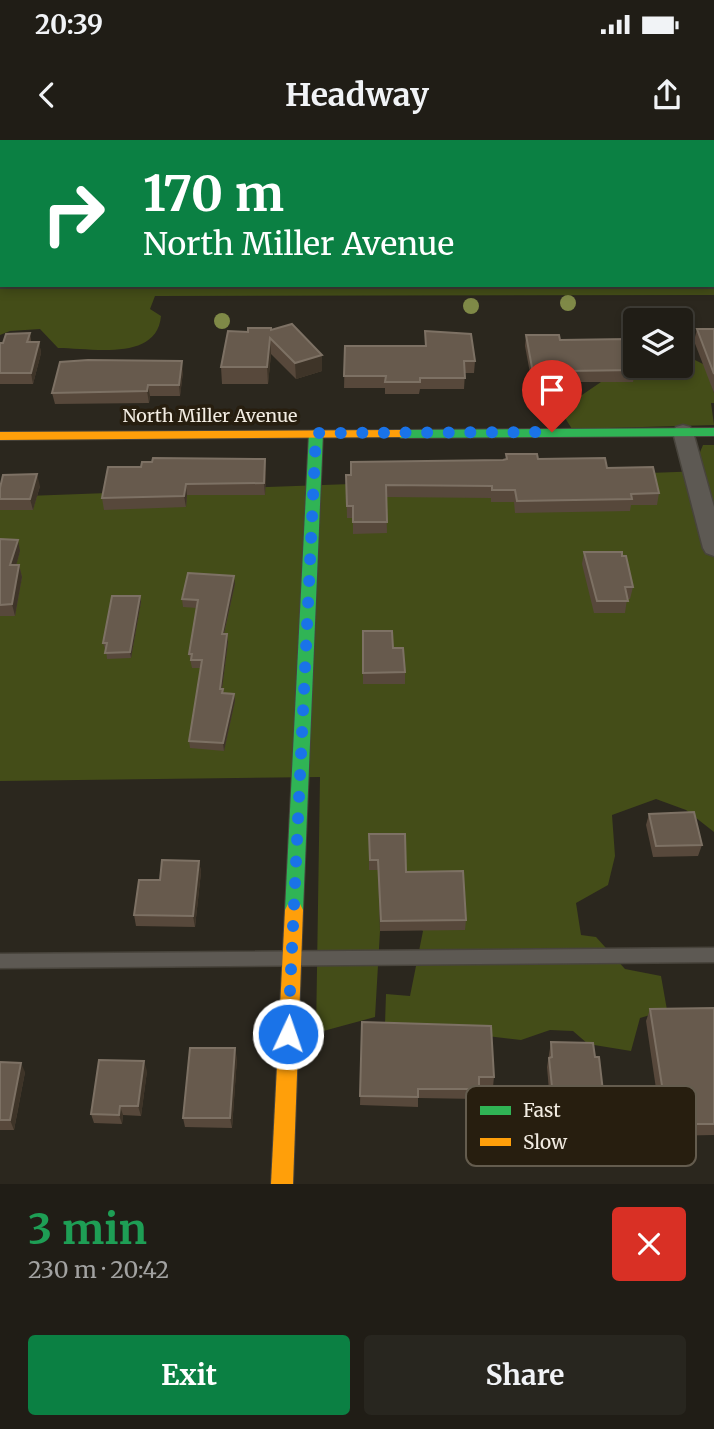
<!DOCTYPE html>
<html lang="en">
<head>
<meta charset="utf-8">
<style>
  body { margin:0; font-family:Merriweather,serif; background:#28261f; color:#f1f3f6; height:100vh; display:flex; flex-direction:column; font-size:26px; white-space:nowrap }
  * { box-sizing:border-box; margin:0 }
  p { font-size:23px; color:#a2a2a1 }
  .icon { flex:none; width:38px; height:38px; fill:none; stroke:currentColor; stroke-width:2; stroke-linecap:round; stroke-linejoin:round }
  .map { position:relative; height:1044px; overflow:hidden }
  .side { display:flex; flex-direction:column; background:#201d16; flex:1 }
  .side>* { flex:none }
  .hud { position:absolute; left:0px; top:0px; width:714px; height:147px; box-shadow:0 4px 10px #0003,0 0 0 2px #3d3b35; background:#0b8043; color:#fff; overflow:hidden }
  .buttons { position:absolute; left:623px; top:168px; display:grid; gap:14px }
  .buttons a { display:grid; place-items:center; width:70px; height:70px; border-radius:7px; background:#201d16; box-shadow:0 4px 10px #0003,0 0 0 2px #3d3b35; font-size:35px }
  .pin { position:absolute; display:grid; place-items:center; width:60px; height:60px; color:#fff; margin:-72px -30px; border-radius:50% 50% 50% 0; rotate:-45deg; box-shadow:0 0 7px #0007 }
  .pin .icon { rotate:45deg }
  .me { position:absolute; width:77px; margin:-38px; rotate:3deg; stroke-linejoin:round; filter:drop-shadow(0 0 5px #0008) }
  .turn { display:flex; align-items:center; gap:24px; height:147px; padding:0 28px; font-size:32px }
  .turn .icon { width:91px; height:91px; stroke-width:2.5 }
  .turn b { display:block; font-size:49px; line-height:60px }
  .round { display:grid; place-items:center; flex:none; width:74px; height:74px; border-radius:7px; background:#28261f }
  .summary { display:flex; align-items:center; justify-content:space-between; height:119px; padding:0 28px }
  h1 { font-size:42px; font-weight:700; line-height:52px; color:#1e9e55 }
  .cta { display:flex; gap:14px; margin-top:auto; padding:14px 28px }
  .cta a { flex:1; height:80px; border-radius:7px; background:#0b8043; color:#fff; font-size:28px; font-weight:700; line-height:80px; text-align:center }
  .cta a+a { background:#28261f; color:#f1f3f6 }
  .status { display:flex; justify-content:space-between; align-items:center; height:49px; padding:0 35px; background:#201d16; direction:ltr }
  .status svg { height:19px; fill:currentColor }
  header { display:flex; justify-content:space-between; align-items:center; height:91px; padding:0 28px; background:#201d16; font-size:32px; font-weight:700 }
  .map>svg:first-child { display:block }
</style>
</head>
<body>
<div class="status"><b>20:39</b><svg viewBox="0 0 49 12"><path d="M0 12V9h3v3zM5 12V6h3v6zM10 12V3h3v9zM15 12V0h3v12zM26 1h20v11H26zM47 4h2v5h-2z"/></svg></div>
<header><svg class="icon" aria-label="back" viewBox="0 0 24 24"><path d="M15 5l-7 7 7 7"/></svg>Headway<svg class="icon" aria-label="share" viewBox="0 0 24 24"><path d="M12 15V3M7 8l5-5 5 5M5 13v7h14v-7"/></svg></header>
<div class="map">
<svg width="714" height="1044" viewBox="0 0 714 1044">
  <rect width="100%" height="100%" fill="#2b271e"/>
  <g fill="#444d18" fill-rule="evenodd">
    <path d="M0 0H714V155L155 156 150 169 161 176C157 222 91 208 58 208L40 189 10 191 0 195ZM2 2H712V145H2Z"/>
    <path d="M681 218H691L705 225 714 253V263H711L714 285 572 289 560 270 601 242 629 229 635 222V226H681Z"/>
    <path d="M703 305H714V692L686 670 656 659 612 675 615 716 608 745 576 763 581 795 596 797 625 829 661 836 667 870 640 878 631 911 588 904 573 891 550 890 521 900 385 884 386 854 410 856 423 791 379 743 380 791 375 877 316 893 320 637 0 641V357L703 331 698 317Z"/>
  </g>
  <g fill="none" stroke-linecap="round" stroke-linejoin="round">
    <g stroke="#48443c" stroke-width="3">
      <g id="lane">
        <path d="M217 0H225L226 2H218Z"/>
        <path d="M348 0H356L355 2H347Z"/>
        <rect x="712" y="12" width="2" height="5"/>
        <path d="M714 808V822L0 828V814Z"/>
      </g>
    </g>
    <g stroke="#48443c" stroke-width="3">
      <path id="street" d="M683 285 690 287 693 292 714 367V416L706 413 703 408 673 292 676 287Z"/>
    </g>
    <g stroke="#48443c" stroke-width="2">
      <g id="fast">
        <path d="M714 288V296L401 298 394 294 401 290Z"/>
        <path d="M316 289 323 293 303 770 300 776 294 778 288 776 285 770 309 293Z"/>
      </g>
    </g>
    <g stroke="#48443c" stroke-width="2">
      <g id="slow">
        <path d="M401 290 408 294 406 297 0 300V292Z"/>
        <path d="M294 762 300 764 303 770 293 1044H271L285 770 288 764Z"/>
      </g>
    </g>
    <use href="#lane" fill="#5d5953" fill-rule="evenodd"/>
    <use href="#street" fill="#5d5953" fill-rule="evenodd"/>
    <use href="#fast" fill="#30b455" fill-rule="evenodd"/>
    <use href="#slow" fill="#ff9f0a" fill-rule="evenodd"/>
  </g>
  <g fill="#7f8947">
    <circle cx="568" cy="163" r="8"/>
    <circle cx="471" cy="166" r="8"/>
    <circle cx="222" cy="181" r="8"/>
  </g>
  <g fill="#57483b">
    <path d="M697 189H714V253L694 201Z"/>
    <path d="M272 190 322 231 296 239 271 214 268 244H222L221 227Z"/>
    <path d="M425 191 475 221 474 233H465L464 249H420L419 254H385V248H344L345 206H425Z"/>
    <path d="M30 193 31 202H39L41 213 33 244H0V203Z"/>
    <path d="M526 195 560 200 635 230 633 242H569L570 248 568 260H541L538 244H532L525 206Z"/>
    <path d="M183 232 180 256H150L149 263 55 264 52 253Z"/>
    <path d="M506 314 607 328 659 353 657 365H631L630 371 515 373 514 362H491V358L386 357 387 393 353 394V378H347L346 335 503 320H506Z"/>
    <path d="M265 319 266 331 265 355H187L186 367 104 370 102 358 141 327Z"/>
    <path d="M40 346 33 370H0V348Z"/>
    <path d="M0 399 20 411 16 425H19L22 437 15 476H0Z"/>
    <path d="M584 412 633 447 630 459H627L625 473H594L582 424Z"/>
    <path d="M235 444 224 494 228 502 222 549H223L224 553 234 554 235 561 224 611 190 608 189 601 201 528H192L189 514 197 468 183 467 182 459Z"/>
    <path d="M140 456 141 462 131 518 107 519 106 509H105L103 503Z"/>
    <path d="M363 491 393 508 405 532V544H363Z"/>
    <path d="M649 674 702 705 698 716 653 717 646 685Z"/>
    <path d="M369 694 406 732 466 780 465 790 380 791 378 730H369Z"/>
    <path d="M199 721 201 732 195 787 136 786 134 775 160 740Z"/>
    <path d="M714 868V995L663 996 646 881 650 869Z"/>
    <path d="M362 882 494 937 493 947H479L477 959 418 958V967L360 965Z"/>
    <path d="M551 902 595 917 606 977 602 987 552 986 547 927Z"/>
    <path d="M237 918 232 988 185 987 183 978Z"/>
    <path d="M0 922 25 932 14 990H0Z"/>
    <path d="M147 931 141 976 123 975 122 984 94 983 91 974Z"/>
  </g>
  <g fill="#3e3428">
    <path d="M270 198 271 214 268 244 267 227Z"/>
    <path d="M39 202 41 213 33 244 31 233Z"/>
    <path d="M322 215V231L296 239 295 223Z"/>
    <path d="M182 221 183 232 180 256 179 245Z"/>
    <path d="M148 245 150 256 149 263 147 251Z"/>
    <path d="M265 319 266 331 265 355 264 343Z"/>
    <path d="M37 334 40 346 33 370 30 359Z"/>
    <path d="M186 344 187 355 186 367 184 356Z"/>
    <path d="M18 400 20 411 13 437 10 425Z"/>
    <path d="M19 425 22 437 15 476 12 464Z"/>
    <path d="M234 436 235 444 222 502V494Z"/>
    <path d="M140 456 141 462 131 518 130 512Z"/>
    <path d="M227 494 228 502 221 557 220 549Z"/>
    <path d="M234 554 235 561 224 611 223 603Z"/>
    <path d="M199 721 201 732 195 787 193 776Z"/>
    <path d="M235 908 237 918 232 988 230 978Z"/>
    <path d="M144 921 147 931 141 976 138 966Z"/>
    <path d="M21 923 25 932 14 990 10 980Z"/>
    <path d="M120 966 123 975 122 984 119 975Z"/>
  </g>
  <g fill="#675a4d" stroke="#7d7164" stroke-width="2">
    <path d="M292 184 322 215 295 223 270 198 267 227H221L228 191 248 192V188H271V190Z"/>
    <path d="M697 189H714V234Z"/>
    <path d="M425 191 471 194 475 221H464L465 238H420V242H385L386 236H344L345 206H426Z"/>
    <path d="M30 193 27 202H39L31 233H0V203H3L6 194Z"/>
    <path d="M526 195H559L560 200 627 199 635 230 566 231 570 248 542 249 539 232 533 233Z"/>
    <path d="M88 220 182 221 179 245H148L147 251 52 253 60 222Z"/>
    <path d="M506 314H537L538 319 605 318 607 328 653 327 659 353 631 354 632 359 517 361 515 350H492V346L386 345 387 382H353V366H347L346 335H351V322L503 320 507 319Z"/>
    <path d="M153 318 265 319 264 343 186 344 184 356 102 358 108 327H141L142 322H152Z"/>
    <path d="M37 334 30 359H0V348L3 335Z"/>
    <path d="M0 399 18 400 10 425H19L12 464 0 465Z"/>
    <path d="M584 412H622V416H626L633 447H625L628 461H597Z"/>
    <path d="M188 433 234 436 222 494H227L220 549H223L222 553 234 554 223 603 189 601 202 520H191L192 514H189L198 460 182 459Z"/>
    <path d="M112 456H140L130 512 105 513 107 503H103Z"/>
    <path d="M363 491H392L393 508H403L405 532 363 533Z"/>
    <path d="M694 672 702 705 656 706 649 674Z"/>
    <path d="M369 694H405L406 732 463 731 466 780 381 781 378 720H370Z"/>
    <path d="M162 720 199 721 193 776 134 775 139 740H160Z"/>
    <path d="M714 868V984H668L650 869Z"/>
    <path d="M362 882 491 886 494 937H479V949H418V957L360 956Z"/>
    <path d="M551 902 593 903 595 917H599L606 977 555 976 549 918 552 917Z"/>
    <path d="M190 908H235L230 978H183Z"/>
    <path d="M99 920 144 921 138 966H120L119 975 91 974Z"/>
    <path d="M0 922 21 923 10 980H0Z"/>
  </g>
  <g fill="none" stroke-linecap="round" stroke-linejoin="round">
    <path stroke="#1a73e8" stroke-width="12" stroke-dasharray="0 21.6" d="M288 894 316 293 552 292"/>
  </g>
  <g text-anchor="middle" dominant-baseline="central" stroke-width="7" stroke-linejoin="round" paint-order="stroke">
    <g font-size="18" fill="#f2ece2" stroke="#271e0f">
      <text x="210" y="275">North Miller Avenue</text>
    </g>
  </g>
  <rect x="466" y="946" width="230" height="80" rx="10" fill="#271e0f" stroke="#645c4e" stroke-width="2"/>
  <rect x="480" y="966" width="31" height="9" fill="#30b455"/>
  <rect x="480" y="998" width="31" height="8" fill="#ff9f0a"/>
  <g font-size="19" fill="#f2ece2">
    <text x="523" y="977">Fast</text>
    <text x="523" y="1009">Slow</text>
  </g>
</svg>
<div class="buttons">
<a><svg class="icon" aria-label="layers" viewBox="0 0 24 24"><path d="M12 4l9 5-9 5-9-5zM3 14l9 5 9-5"/></svg></a>
</div>
<div class="pin" style="left:552px;top:292px;background:#d93025"><svg class="icon" aria-label="arrive" viewBox="0 0 24 24"><path d="M6 21V4h12l-3 4 3 4H6"/></svg></div>
<svg class="me" style="left:288px;top:894px" viewBox="-20 -20 40 40"><circle r="17" fill="#1a73e8" stroke="#fff" stroke-width="3"/><path d="M0-11L8 9 0 5-8 9z" fill="#fff"/></svg>
<div class="hud">
<div class="turn"><svg class="icon" aria-label="right" viewBox="0 0 24 24"><path d="M7 20v-9h11M14 6l5 5-5 5"/></svg><div><b>170 m</b>North Miller Avenue</div></div>
</div>
</div>
<section class="side">
<div class="summary"><div><h1>3 min</h1><p>230 m · 20:42</p></div><a class="round" style="background:#d93025;color:#fff"><svg class="icon" aria-label="close" viewBox="0 0 24 24"><path d="M6 6l12 12M18 6L6 18"/></svg></a></div>
<div class="cta"><a>Exit</a><a>Share</a></div>
</section>
</body>
</html>
